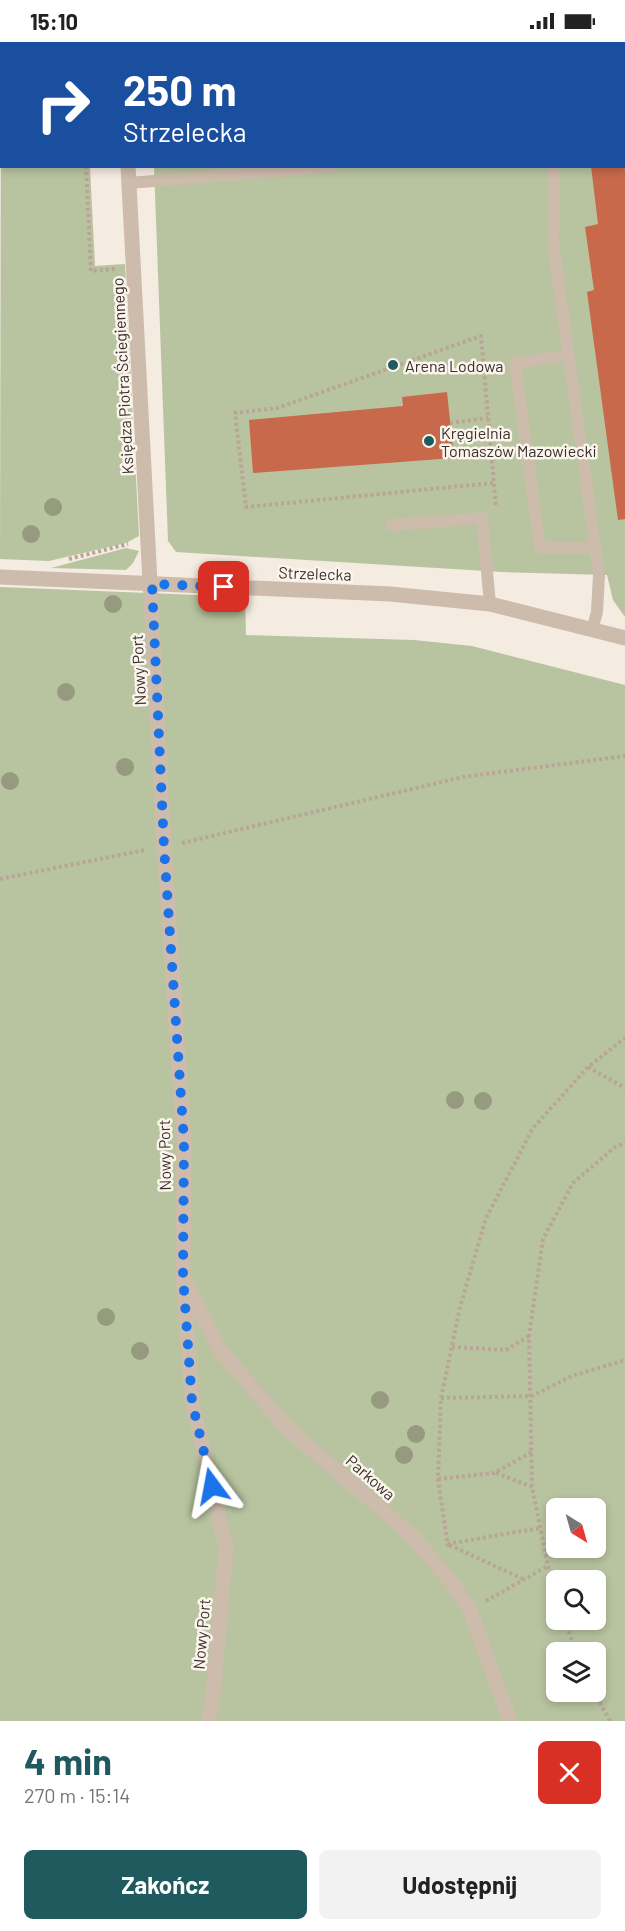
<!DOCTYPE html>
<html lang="pl">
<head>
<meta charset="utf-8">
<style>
  body { margin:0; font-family:Barlow,sans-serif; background:#f2f2f2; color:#222; height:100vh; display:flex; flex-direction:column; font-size:22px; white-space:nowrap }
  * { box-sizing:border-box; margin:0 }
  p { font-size:20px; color:#767676 }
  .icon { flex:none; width:33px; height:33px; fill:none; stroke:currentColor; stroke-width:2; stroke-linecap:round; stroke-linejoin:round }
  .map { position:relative; height:1679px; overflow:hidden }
  .details { display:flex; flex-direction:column; background:#fff; flex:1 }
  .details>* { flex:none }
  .top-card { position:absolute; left:0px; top:0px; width:626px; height:126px; box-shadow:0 3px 9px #0003; background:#1a4fa0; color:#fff; overflow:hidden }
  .needle { width:39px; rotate:143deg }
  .buttons { position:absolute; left:546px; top:1456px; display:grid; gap:12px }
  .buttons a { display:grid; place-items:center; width:60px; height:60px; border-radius:9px; background:#fff; box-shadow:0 3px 9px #0003; font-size:30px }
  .pin { position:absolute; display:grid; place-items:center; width:51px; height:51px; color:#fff; margin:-26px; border-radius:12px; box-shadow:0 3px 9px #0006 }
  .me { position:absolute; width:66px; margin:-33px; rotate:347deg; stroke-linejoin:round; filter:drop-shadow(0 0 4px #0008) }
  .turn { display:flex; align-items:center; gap:21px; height:126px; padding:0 24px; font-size:27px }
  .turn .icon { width:78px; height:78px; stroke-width:2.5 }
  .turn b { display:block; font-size:42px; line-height:51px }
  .round { display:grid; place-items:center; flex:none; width:63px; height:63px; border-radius:9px; background:#f2f2f2 }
  .overview { display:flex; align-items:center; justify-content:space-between; height:102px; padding:0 24px }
  h1 { font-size:36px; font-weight:700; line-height:45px; color:#1f5a5e }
  .cta { display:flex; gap:12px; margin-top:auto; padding:12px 24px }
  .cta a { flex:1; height:69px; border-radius:9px; background:#1f5a5e; color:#fff; font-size:24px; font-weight:700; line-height:69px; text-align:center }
  .cta a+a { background:#f2f2f2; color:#222 }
  .status { display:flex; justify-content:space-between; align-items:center; height:42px; padding:0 30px; background:#fff; direction:ltr }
  .status svg { height:16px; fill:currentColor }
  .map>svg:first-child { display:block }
</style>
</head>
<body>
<div class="status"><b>15:10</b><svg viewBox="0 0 49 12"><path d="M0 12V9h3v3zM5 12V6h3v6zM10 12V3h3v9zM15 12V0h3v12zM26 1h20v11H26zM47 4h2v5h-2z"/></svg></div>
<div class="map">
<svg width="625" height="1679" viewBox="0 0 625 1679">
  <rect width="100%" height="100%" fill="#f4ebe1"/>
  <g fill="#b8c4a0" fill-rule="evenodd">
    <path d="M148 0H625V575L613 558 607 533 502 530 176 510 168 499 154 125 624 124V2Z"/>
    <path d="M1 53 2 124 90 125 95 224 125 222 139 494 126 501 49 519 0 517Z"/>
    <path d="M126 506 139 509 133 521 126 528 51 526Z"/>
    <path d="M0 545 245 555 246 593 414 598 472 604 625 643V1679H0ZM556 1467H596V1506H556ZM556 1539H596V1578H556ZM556 1611H596V1650H556Z"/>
  </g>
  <g fill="#c8694b">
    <path d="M591 124H625V477L618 478 587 250 594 248 585 185 598 182Z"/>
    <path d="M447 350 454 416 253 431 249 378 403 364 402 355Z"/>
  </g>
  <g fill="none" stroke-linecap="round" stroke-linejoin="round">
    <g stroke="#b9a596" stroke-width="4" stroke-dasharray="3 3" stroke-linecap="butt">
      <path d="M138 0V2"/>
      <path d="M0 78H2"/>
      <path d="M86 124 91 229 115 227"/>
      <path d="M450 381 488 376"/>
      <path d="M493 441 246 465 235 371 277 366 481 294 496 465"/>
      <path d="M69 517 128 502"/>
      <path d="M182 801 463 735 625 714"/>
      <path d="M0 837 145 808"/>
      <path d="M588 1025 625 1046"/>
      <path d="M452 1305 506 1308 529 1294"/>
      <path d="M441 1356 532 1354 572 1334 625 1318"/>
      <path d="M496 1431 532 1445"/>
      <path d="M438 1437 494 1431 532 1410"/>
      <path d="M448 1505 438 1437 441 1356 460 1265 486 1176 533 1086 588 1025 625 996"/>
      <path d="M523 1537 447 1502 540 1486"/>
      <path d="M556 1550 548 1524 532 1445 529 1294 543 1197 573 1141 615 1105 625 1101"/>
      <path d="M486 1559 548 1524"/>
      <path d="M565 1578 576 1611"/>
      <path d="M594 1650 610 1679"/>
    </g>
    <g stroke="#cdbbac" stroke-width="12">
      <path d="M563 0V2"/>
      <path d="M554 124 553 200 599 533 597 570 592 588"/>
      <path d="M129 141 334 124"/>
      <path d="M569 313 515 321 540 506H596"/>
      <path d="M392 483 482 476 490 562"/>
    </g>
    <g stroke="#cdbbac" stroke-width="15">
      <path d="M103 0 104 2"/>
      <path d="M128 124 164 805 184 1099 183 1234 192 1360 226 1507 212 1664 208 1679"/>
      <path d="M0 535 390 552 490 562 625 596"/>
      <path d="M187 1242 219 1307 287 1386 411 1493 450 1538 470 1568 510 1679"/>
    </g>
    <g stroke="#cdbbac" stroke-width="15">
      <path d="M73 2 75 0"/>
      <path d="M0 14 2 15"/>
      <path d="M0 29 2 28"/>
    </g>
  </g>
  <g fill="#969b7f">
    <circle cx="53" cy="465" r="9"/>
    <circle cx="31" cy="492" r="9"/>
    <circle cx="113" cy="562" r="9"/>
    <circle cx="66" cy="650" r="9"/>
    <circle cx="125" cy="725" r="9"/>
    <circle cx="10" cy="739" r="9"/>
    <circle cx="455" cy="1058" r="9"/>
    <circle cx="483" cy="1059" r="9"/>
    <circle cx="106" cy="1275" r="9"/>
    <circle cx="140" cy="1309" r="9"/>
    <circle cx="380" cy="1358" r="9"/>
    <circle cx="416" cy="1392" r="9"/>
    <circle cx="404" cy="1413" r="9"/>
  </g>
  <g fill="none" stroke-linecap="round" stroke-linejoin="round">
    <path stroke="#1a73e8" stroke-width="10" stroke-dasharray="0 18" d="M212 1444 192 1360 183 1234 184 1099 164 805 152 542 224 545"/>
  </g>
  <g fill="#1f5a5e" stroke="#fbf5ee" stroke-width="2">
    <circle cx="393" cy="323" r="6"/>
    <circle cx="429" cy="399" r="6"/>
  </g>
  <g text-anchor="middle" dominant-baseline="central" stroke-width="5" stroke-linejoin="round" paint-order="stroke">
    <g font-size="16" fill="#3b302b" stroke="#fbf5ee" text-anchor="start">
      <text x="405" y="323">Arena Lodowa</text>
      <text x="441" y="390">Kręgielnia<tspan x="441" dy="18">Tomaszów Mazowiecki</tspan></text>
    </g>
    <g font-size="16" fill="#3b302b" stroke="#fbf5ee">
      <text transform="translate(122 334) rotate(-93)">Księdza Piotra Ściegiennego</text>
      <text transform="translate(315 531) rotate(2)">Strzelecka</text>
      <text transform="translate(138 628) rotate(-93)">Nowy Port</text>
      <text transform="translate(164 1113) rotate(-91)">Nowy Port</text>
      <text transform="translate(371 1435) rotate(41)">Parkowa</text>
      <text transform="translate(201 1592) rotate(-85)">Nowy Port</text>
    </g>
  </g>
</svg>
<div class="buttons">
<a><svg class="needle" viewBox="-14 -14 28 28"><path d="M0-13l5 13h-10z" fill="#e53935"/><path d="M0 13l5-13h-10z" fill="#767676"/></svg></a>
<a><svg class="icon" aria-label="search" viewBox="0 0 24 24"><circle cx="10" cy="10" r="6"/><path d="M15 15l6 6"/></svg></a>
<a><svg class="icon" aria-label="layers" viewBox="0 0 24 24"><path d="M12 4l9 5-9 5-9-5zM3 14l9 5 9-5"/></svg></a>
</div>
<div class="pin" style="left:224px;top:545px;background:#d93025"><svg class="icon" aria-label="arrive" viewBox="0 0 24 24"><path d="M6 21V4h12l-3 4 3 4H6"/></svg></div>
<svg class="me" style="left:212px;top:1444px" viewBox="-20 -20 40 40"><path d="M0-17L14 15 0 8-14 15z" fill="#1a73e8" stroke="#fff" stroke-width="4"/></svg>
<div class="top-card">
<div class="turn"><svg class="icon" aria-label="right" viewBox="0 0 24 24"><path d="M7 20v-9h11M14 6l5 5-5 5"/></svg><div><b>250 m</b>Strzelecka</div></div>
</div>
</div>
<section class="details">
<div class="overview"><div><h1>4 min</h1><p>270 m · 15:14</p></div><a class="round" style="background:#d93025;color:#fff"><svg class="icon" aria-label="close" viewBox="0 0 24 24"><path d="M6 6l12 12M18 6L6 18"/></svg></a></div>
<div class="cta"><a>Zakończ</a><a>Udostępnij</a></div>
</section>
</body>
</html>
